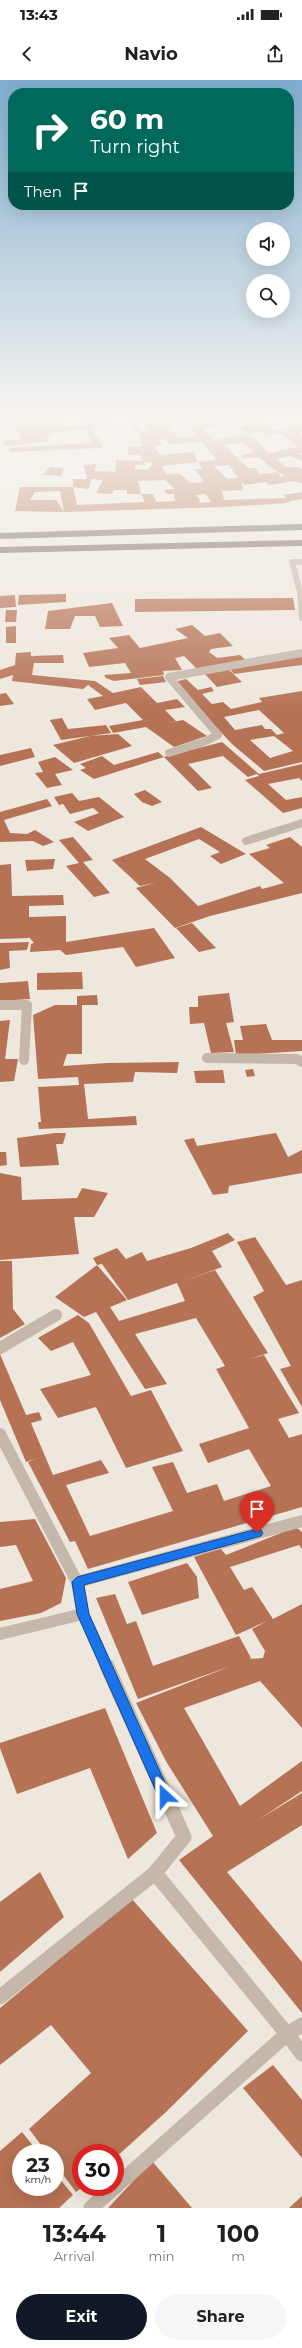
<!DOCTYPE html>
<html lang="en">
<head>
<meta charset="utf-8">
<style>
  body { margin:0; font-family:Montserrat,sans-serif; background:#f6f6f6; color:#202124; height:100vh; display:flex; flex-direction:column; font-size:15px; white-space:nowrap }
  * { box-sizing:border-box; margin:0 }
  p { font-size:13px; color:#757577 }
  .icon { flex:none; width:22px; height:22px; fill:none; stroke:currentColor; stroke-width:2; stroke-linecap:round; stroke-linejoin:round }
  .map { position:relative; height:2128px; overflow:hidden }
  .sheet { display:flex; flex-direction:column; background:#fff; flex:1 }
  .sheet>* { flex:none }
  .banner { position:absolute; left:8px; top:8px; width:286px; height:122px; border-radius:16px; box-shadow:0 4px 16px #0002; background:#00695c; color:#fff; overflow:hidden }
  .fabs { position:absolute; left:246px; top:142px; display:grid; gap:8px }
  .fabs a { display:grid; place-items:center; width:44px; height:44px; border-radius:50%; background:#fff; box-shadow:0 4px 16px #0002; font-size:20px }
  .speed { position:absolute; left:12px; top:2064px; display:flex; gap:8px; font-size:20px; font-weight:700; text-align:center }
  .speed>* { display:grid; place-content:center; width:52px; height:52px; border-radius:50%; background:#fff; box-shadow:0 4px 16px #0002; line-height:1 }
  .speed small { font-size:10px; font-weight:400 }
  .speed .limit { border:6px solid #d22; background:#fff; color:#111 }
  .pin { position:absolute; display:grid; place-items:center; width:34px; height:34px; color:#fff; margin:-41px -17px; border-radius:50% 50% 50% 0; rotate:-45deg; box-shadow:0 0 4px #0007 }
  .pin .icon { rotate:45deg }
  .me { position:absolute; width:44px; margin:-22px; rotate:336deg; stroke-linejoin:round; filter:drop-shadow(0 0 3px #0008) }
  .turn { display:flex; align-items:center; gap:14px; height:84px; padding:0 16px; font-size:18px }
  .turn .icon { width:52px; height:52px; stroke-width:2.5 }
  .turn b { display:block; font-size:28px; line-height:34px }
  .then { display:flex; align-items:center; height:38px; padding:0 16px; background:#0003; gap:8px; font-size:15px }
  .eta { display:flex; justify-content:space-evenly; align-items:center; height:68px; text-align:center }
  .eta b { font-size:24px; font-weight:700; line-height:28px }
  .primary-button { display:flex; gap:8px; margin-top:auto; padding:8px 16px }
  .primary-button a { flex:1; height:46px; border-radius:24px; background:#111827; color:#fff; font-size:16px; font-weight:700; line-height:46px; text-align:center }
  .primary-button a+a { background:#f6f6f6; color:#202124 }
  .status { display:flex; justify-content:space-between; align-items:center; height:28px; padding:0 20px; background:#fff; direction:ltr }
  .status svg { height:11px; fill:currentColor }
  header { display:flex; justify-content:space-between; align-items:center; height:52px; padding:0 16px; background:#fff; font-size:18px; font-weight:700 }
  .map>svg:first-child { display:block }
</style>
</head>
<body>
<div class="status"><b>13:43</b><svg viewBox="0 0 49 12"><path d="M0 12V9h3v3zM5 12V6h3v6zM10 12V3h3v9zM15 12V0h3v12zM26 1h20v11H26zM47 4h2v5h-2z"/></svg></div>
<header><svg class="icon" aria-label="back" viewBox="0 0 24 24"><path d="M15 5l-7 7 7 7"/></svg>Navio<svg class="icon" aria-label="share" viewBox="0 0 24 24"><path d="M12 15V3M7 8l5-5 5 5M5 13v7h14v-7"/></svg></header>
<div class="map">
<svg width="302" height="2128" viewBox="0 0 302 2128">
  <rect width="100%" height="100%" fill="#eee7dd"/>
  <g fill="#b67254" fill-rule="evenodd">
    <path d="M137 336 141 341 136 344 142 351 150 350 141 341H163L161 336H191L195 342 202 341 205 344 211 343 208 340 249 336 272 350 302 347V351L265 355 261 352 249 354 238 347 251 345 248 343 201 348 215 360 249 354 269 373 298 367 283 354 297 352 302 356V373L298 374 302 375V381L290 376 276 379 286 387H299L302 389V403L293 401 269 405 266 402 245 405 242 402 243 410 222 411 224 420 287 418 283 415 302 412V419L290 421 288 423 224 427 64 432 60 411 35 412 30 420H56L64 432 15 431 20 407H73L77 425 145 422 141 414H153L156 422 175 421 174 414H167L164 410 175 409 165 400 138 401 141 414H127V410H114L112 414 96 413 103 400 91 399 89 409 73 407V399H87L84 385 97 384 94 391 115 392 116 380 143 381 146 385H135V389L148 390 153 383 143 381 139 375H127L129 367 142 366 141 358 125 337ZM186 343 197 356 178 358 169 346ZM165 359 170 364 202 362 217 380 198 382 194 372 160 375 154 366 163 365 159 360ZM243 363 254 372 242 375V379L259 377 270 387 285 396 280 397 279 392 260 394 255 388H248L223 364ZM198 382 203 389H195L204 402 190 403 180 394H166L162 386ZM229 385 235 394 238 398 227 399 214 386ZM206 414 211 422 200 423 199 418 195 415Z"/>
    <path d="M48 340 53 347 107 341V345L91 346 103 368 9 372V368L91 363 86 350 50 353 47 361 6 366 3 361 22 359 15 346Z"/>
    <path d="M50 387 64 388 61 396 43 395Z"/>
    <path d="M66 514V522L18 525 19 515Z"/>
    <path d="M15 515 16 527 0 528V516Z"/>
    <path d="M293 518 295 530 135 532V519Z"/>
    <path d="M112 523 123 546 100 547 95 536H75L70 549H45L48 531Z"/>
    <path d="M6 530H17L16 542H5Z"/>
    <path d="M192 545 205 556 220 553 233 566 211 569 209 572 217 578 240 575 248 582 198 590 184 576 175 578 182 590 163 591 164 595 114 601 106 598 104 595 131 593 125 583 89 587 83 573 118 568 109 558 129 555 140 568 188 558 175 549Z"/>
    <path d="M16 546V563H6V547Z"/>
    <path d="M31 572V576L63 575 64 583H34L32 595 95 601 113 613 141 607 157 623 177 619 185 627 165 630 176 641 167 643 183 640 207 656 174 667 146 647 113 653 109 646 143 640 126 623 95 630 87 619 103 616 88 605 83 609 12 601 13 595 0 599V590L15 585 16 573Z"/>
    <path d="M302 576V585L234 594 229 588Z"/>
    <path d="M228 589 242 602 217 607 204 593Z"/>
    <path d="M163 596 166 602 140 605 137 599Z"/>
    <path d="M186 599 198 610 211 607 214 611 202 614 212 624 223 622 231 629 262 622 259 618 302 611V682L264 691 232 664 174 602ZM259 630 284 653 277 655 271 649H265L262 645 235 650 224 637ZM274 656 293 671 270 678 250 660Z"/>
    <path d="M6 613 14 624 0 626V614Z"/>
    <path d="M62 638 68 649 106 645 111 653 90 656 118 654 132 666 74 683 53 665 90 656 61 660 50 640Z"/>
    <path d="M222 662 259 694 302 684V701L299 698 268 704 286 720 302 717V728L283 733 245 700 259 696 257 694 248 697 223 676 188 684 212 708 198 711 164 677Z"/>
    <path d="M31 668 35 677 0 686V675Z"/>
    <path d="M158 672 164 677 94 699 80 690 86 688 80 684 102 676 114 685Z"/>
    <path d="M55 677 73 690 55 694 62 705 47 708 35 693 43 692 38 682Z"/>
    <path d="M145 710 162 722 152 726 142 722 134 714Z"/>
    <path d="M72 713 79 721 99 717 124 737 88 751 74 742 99 733 93 728 70 734 63 724 59 725 54 717Z"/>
    <path d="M47 719 52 726 4 740 10 753 27 754 35 750 54 762 43 766 33 761 0 762V732Z"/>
    <path d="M201 747 246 774 221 784 210 776 220 772 199 759 145 779 170 798 198 826 260 806 262 809 284 803 249 774 270 768 266 765 290 757 302 767V813L210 836 175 848 136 808 154 803 140 806 112 780Z"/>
    <path d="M73 757 93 780 83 782 110 813 94 817 66 786 79 783 59 760Z"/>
    <path d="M55 779 53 789 27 791 25 780Z"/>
    <path d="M11 784 12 816 63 815 64 825 29 826V837L66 836V862L154 848 175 878 136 887 123 867 66 875 60 870 30 872 31 864 34 863 28 856 29 858 0 859V785Z"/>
    <path d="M192 843 216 868 199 872 176 848Z"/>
    <path d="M29 862 27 870 9 871 10 888 0 890V863Z"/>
    <path d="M82 892 83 909 37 910V893Z"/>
    <path d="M28 901 30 919 0 921V903Z"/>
    <path d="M229 913 234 942 226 943 234 972 211 973 204 943 190 944 189 927H198V916Z"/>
    <path d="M97 915 98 925H82V974H67L63 986 107 983 179 982 177 993 135 992 133 1002 84 1004 88 1039 136 1036 137 1045 39 1049 38 1042H41L38 1007 79 1005 78 997 38 999 33 935 55 925H77V916Z"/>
    <path d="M10 940 5 979H18L14 1001 0 1002V941Z"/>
    <path d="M266 944 272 960H302V971L236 975 234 960H243L240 946Z"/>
    <path d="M253 989 255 996 247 997 245 990Z"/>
    <path d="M223 990 225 1003H196L194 991Z"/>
    <path d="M55 1053H66L63 1064H56L59 1085 20 1087 17 1058Z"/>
    <path d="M276 1053 288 1077 302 1070V1093L229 1106 228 1113 213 1115 184 1060 194 1058 197 1066Z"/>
    <path d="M0 1072H6L7 1085 0 1086Z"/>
    <path d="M0 1093 21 1097 22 1120 77 1118 82 1108 108 1113 94 1137H74L79 1174 0 1180Z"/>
    <path d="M228 1153 235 1160 212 1171 222 1187 181 1202 215 1190 268 1273 247 1280 264 1275 299 1333 278 1339 289 1358 302 1354V1427L88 1489 75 1461 70 1462 28 1382 38 1378 26 1382 0 1320V1274L26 1335 39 1332 42 1340 31 1343 53 1395 101 1380 109 1393 66 1405 90 1456 173 1431 152 1387 173 1382 187 1413 217 1404 224 1421 271 1406 249 1369 208 1383 199 1364 249 1348 216 1289 225 1286 196 1238 135 1254 167 1304 145 1309 96 1232 84 1237 55 1217 97 1185 127 1220 103 1230 110 1227 119 1241 185 1221 177 1203 128 1220 102 1184 97 1185 93 1178 117 1168 126 1179 142 1172 147 1181 191 1168Z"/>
    <path d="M255 1157 286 1205 302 1200V1327L280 1289 291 1286 253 1217 264 1211 237 1162Z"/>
    <path d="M0 1181H12L13 1229 25 1244 0 1258Z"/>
    <path d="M78 1235 89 1243 131 1316 151 1310 183 1371 126 1388 96 1327 58 1338 40 1309 91 1295 73 1262 51 1271 38 1258Z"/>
    <path d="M35 1439 66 1498 61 1523 41 1533 0 1541V1509L33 1501 16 1465 0 1467V1442Z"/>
    <path d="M296 1447 302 1452V1469L299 1465 230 1487 244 1510 252 1507 273 1539 302 1524V1648L260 1601 184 1628 240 1726 302 1681V1711L258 1740 302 1713V1745L227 1792 302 1882V1933L179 1780 213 1756 167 1683 136 1623 231 1586 138 1619 96 1518 115 1514 127 1544 136 1541 153 1586 239 1556 251 1578 249 1579 263 1578 265 1571 252 1549 267 1541 236 1555 194 1477 220 1468 226 1475Z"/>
    <path d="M187 1483 197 1497 199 1518 142 1535 128 1502Z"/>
    <path d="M105 1628 157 1753 128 1779 90 1688 17 1714 0 1668V1663Z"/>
    <path d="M40 1792 64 1837 0 1892V1822Z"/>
    <path d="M132 1819 248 1951 166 2032 115 2078V2073H81V2108L76 2112 55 2084V2073H47L29 2049 91 1993 51 1945 0 1985V1928Z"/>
    <path d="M273 1985 302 2020V2078L243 2008Z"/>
    <path d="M22 2052 39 2073H21V2107H55V2093L73 2115 59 2128H0V2071Z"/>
    <path d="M152 2081 192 2128H108Z"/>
    <path d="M302 2116V2128H289Z"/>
  </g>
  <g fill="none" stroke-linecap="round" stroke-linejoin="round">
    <g stroke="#c5b8aa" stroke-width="6">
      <path d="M0 342 71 336"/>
      <path d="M302 482H292L300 512 302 538"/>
    </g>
    <g stroke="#c5b8aa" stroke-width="8">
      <path d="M169 673 204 662 218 655 169 597 302 573"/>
      <path d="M246 761 302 743"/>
    </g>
    <g stroke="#c5b8aa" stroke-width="10">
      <path d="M0 925H27L24 980"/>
      <path d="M207 978 297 979 302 982"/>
    </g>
    <g stroke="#c5b8aa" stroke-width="12">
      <path d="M0 1268 56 1235"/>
      <path d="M0 1354 77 1502 302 1441"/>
      <path d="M77 1502 83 1534 107 1587"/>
      <path d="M0 1554 83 1534"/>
    </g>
    <g stroke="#c5b8aa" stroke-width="15">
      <path d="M155 1793 287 1954 302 1945"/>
      <path d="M0 1917 155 1793 184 1757 107 1586"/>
      <path d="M115 2107 287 1954 302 1974"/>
      <path d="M91 2128 115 2107"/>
    </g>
    <g stroke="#74655c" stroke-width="6">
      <path d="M0 456 302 447"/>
      <path d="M0 470 302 463"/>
    </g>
  </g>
  <linearGradient id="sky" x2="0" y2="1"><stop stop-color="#7eadce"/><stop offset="0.53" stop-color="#f7f4f0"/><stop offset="1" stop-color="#f7f4f0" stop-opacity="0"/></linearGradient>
  <rect width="302" height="634" fill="url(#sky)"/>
  <path fill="#1a73e8" stroke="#114b97" d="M257 1449 261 1450 263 1453 261 1456 84 1505 89 1534 171 1716 169 1720 165 1721 160 1720 77 1534 72 1502 77 1497Z"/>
</svg>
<div class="fabs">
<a><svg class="icon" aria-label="sound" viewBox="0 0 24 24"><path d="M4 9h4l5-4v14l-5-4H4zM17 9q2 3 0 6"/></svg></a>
<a><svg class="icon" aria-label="search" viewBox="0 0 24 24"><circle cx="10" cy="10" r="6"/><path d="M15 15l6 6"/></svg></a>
</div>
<div class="speed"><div>23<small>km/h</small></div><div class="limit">30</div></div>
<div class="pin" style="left:257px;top:1453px;background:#d93025"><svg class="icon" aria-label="arrive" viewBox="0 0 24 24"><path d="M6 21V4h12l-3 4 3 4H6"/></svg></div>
<svg class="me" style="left:165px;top:1716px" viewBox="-20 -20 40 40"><path d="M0-17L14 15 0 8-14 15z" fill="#1a73e8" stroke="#fff" stroke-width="4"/></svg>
<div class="banner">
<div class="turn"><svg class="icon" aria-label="right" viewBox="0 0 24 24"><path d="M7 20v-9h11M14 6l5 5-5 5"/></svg><div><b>60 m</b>Turn right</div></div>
<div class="then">Then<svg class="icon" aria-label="arrive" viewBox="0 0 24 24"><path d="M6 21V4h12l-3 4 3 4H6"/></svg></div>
</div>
</div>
<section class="sheet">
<div class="eta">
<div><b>13:44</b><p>Arrival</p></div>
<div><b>1</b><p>min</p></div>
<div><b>100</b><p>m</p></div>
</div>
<div class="primary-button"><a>Exit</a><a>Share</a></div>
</section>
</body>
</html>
